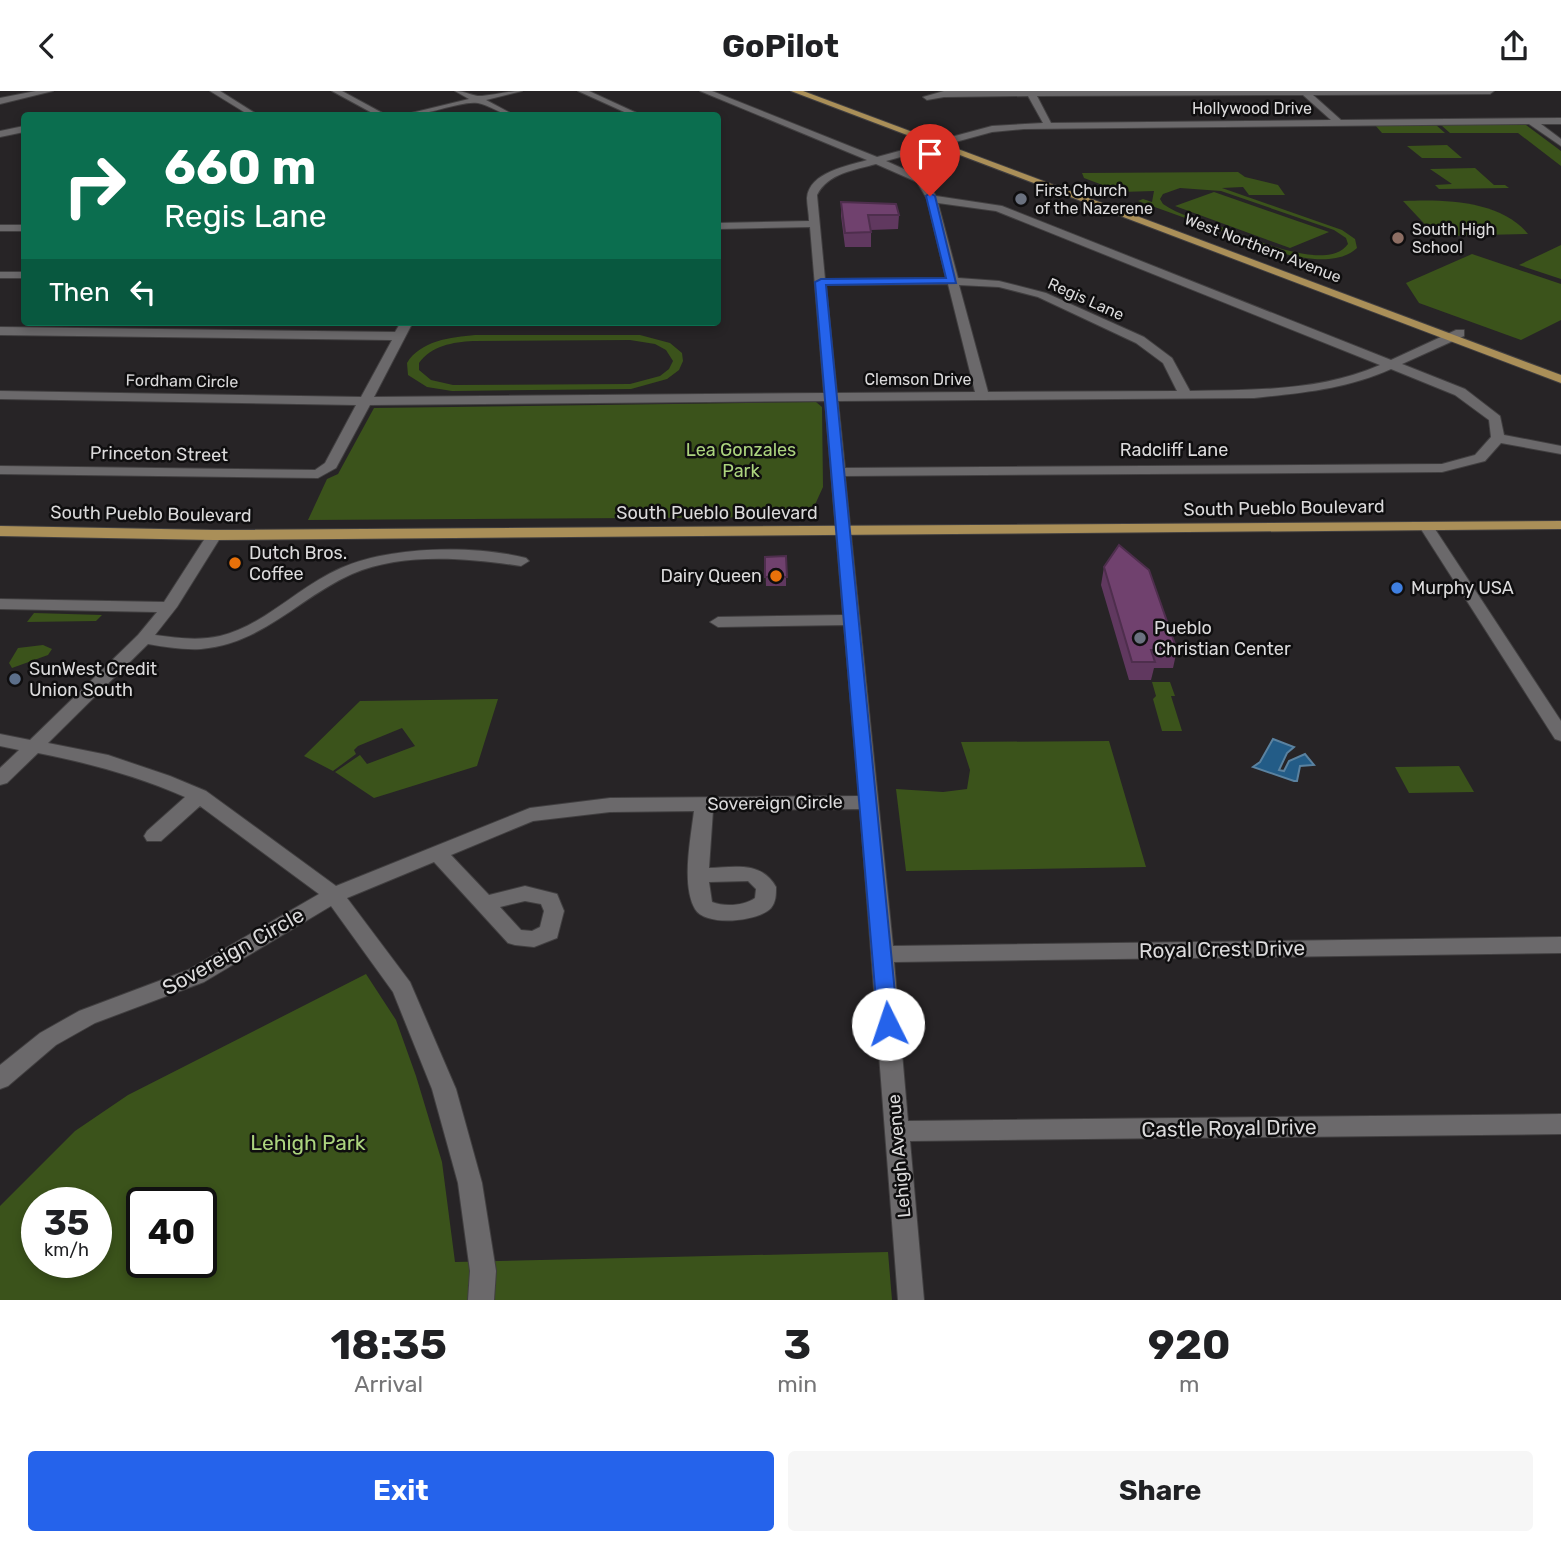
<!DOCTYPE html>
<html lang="en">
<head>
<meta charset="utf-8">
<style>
  body { margin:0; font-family:Rubik,sans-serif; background:#f6f6f6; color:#202124; height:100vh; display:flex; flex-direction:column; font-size:26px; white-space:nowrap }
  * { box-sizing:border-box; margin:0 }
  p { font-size:23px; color:#757577 }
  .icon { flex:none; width:38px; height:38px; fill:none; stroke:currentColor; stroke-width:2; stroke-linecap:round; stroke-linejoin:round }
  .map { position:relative; height:1209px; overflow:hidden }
  .drawer { display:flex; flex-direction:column; background:#fff; flex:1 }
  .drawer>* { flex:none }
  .top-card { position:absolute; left:21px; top:21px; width:700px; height:214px; border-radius:7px; box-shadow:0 4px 10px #0003; background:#0b6e4f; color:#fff; overflow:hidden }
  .speed { position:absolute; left:21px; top:1096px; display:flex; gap:14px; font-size:35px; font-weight:700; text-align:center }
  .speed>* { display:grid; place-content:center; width:91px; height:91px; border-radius:50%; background:#fff; box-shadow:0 4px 10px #0003; line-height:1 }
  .speed small { font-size:18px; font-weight:400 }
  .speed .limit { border:4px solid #111; border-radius:10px; background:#fff; color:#111 }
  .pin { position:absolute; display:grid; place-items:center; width:60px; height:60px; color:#fff; margin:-72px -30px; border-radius:50% 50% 50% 0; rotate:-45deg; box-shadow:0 0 7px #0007 }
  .pin .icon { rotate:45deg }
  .me { position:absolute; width:77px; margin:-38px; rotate:356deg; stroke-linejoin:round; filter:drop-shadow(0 0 5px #0008) }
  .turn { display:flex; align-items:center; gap:24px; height:147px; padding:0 28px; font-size:32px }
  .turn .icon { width:91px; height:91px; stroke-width:2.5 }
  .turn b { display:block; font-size:49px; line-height:60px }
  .then { display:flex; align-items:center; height:66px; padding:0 28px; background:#0003; gap:14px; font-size:26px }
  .eta { display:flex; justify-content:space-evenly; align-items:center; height:119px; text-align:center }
  .eta b { font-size:42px; font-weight:700; line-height:49px }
  .button { display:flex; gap:14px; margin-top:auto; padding:14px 28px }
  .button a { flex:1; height:80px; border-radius:7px; background:#2563eb; color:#fff; font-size:28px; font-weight:700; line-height:80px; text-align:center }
  .button a+a { background:#f6f6f6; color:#202124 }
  header { display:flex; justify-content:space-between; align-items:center; height:91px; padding:0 28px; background:#fff; font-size:32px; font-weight:700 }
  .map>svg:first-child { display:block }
</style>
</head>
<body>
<header><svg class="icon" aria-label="back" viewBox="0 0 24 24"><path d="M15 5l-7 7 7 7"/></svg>GoPilot<svg class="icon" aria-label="share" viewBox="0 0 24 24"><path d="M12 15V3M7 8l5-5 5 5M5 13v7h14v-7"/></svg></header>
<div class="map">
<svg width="1561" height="1209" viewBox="0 0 1561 1209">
  <rect width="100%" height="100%" fill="#272426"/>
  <g fill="#3b531b" fill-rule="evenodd">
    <path d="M1375 34H1436L1445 42H1382Z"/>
    <path d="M1441 34H1526L1561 60V75L1518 42H1450Z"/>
    <path d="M1447 54 1462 67H1422L1407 55Z"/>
    <path d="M1475 77 1494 94H1505L1509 97 1439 98 1435 94 1452 93 1430 78Z"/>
    <path d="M1238 81 1245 86 1278 94 1285 104H1249L1243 96 1222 97 1342 139 1355 148 1357 157C1339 174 1306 168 1285 163L1138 110 1143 108 1152 111 1154 100 1121 101 1084 87 1082 82ZM1180 97 1221 100 1334 139 1346 147 1348 153C1327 183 1246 145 1219 135 1201 129 1178 124 1163 113L1160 108 1163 103Z"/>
    <path d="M1214 101 1329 141 1290 157 1175 115Z"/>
    <path d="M1403 110C1443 108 1501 109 1528 143L1440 145 1434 143Z"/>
    <path d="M1561 154V188L1519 174Z"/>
    <path d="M1472 163 1561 193V229L1521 249 1419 212 1406 192Z"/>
    <path d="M475 244H640L670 252 682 262 683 270 679 279 667 288 631 298 452 300 427 296 408 284 407 272C420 250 451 246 475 244ZM473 250 630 249 655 253 666 259 673 270 669 278 660 285 630 293 453 294 431 289 419 279V272C431 255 453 251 473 250Z"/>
    <path d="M816 311 822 316 823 396 813 418 798 426 308 429 327 388 338 383 374 317Z"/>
    <path d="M34 522 102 524 96 530 27 531Z"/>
    <path d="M43 554 52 558 48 564 12 577 9 572 18 557Z"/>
    <path d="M1152 591H1170L1175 605H1171L1182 640H1162L1153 608 1156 605Z"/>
    <path d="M498 608 477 675 374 707 335 681 360 664 367 673 415 655 402 637 358 655 354 659 356 663 333 680 304 665 360 610Z"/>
    <path d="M1109 650 1146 776 906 780 896 698 943 701 967 698 970 679 961 651Z"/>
    <path d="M1459 675 1474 701 1409 702 1395 676Z"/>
    <path d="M366 883 396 929 416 985 442 1071 455 1171 888 1161 892 1209H0V1115L75 1040 128 1004ZM37 1111H96V1171H37ZM142 1111H201V1171H142Z"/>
  </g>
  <path fill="#235c87" stroke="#5a82a0" stroke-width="2" d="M1273 648 1294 656 1287 662 1279 679 1284 680 1289 670 1305 663 1314 674 1300 675 1297 690H1294L1253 676 1260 671Z"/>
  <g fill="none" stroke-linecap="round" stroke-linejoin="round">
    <g stroke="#413f40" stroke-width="2">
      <g id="minor">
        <path d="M36 0H53L0 13V7Z"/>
        <path d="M210 0H220L258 24H249Z"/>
        <path d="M332 0H342L386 24H376Z"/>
        <path d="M455 0C465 0 474 6 482 5 496 4 508 0 522 0L486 9 514 24C500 24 492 15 478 12 461 9 425 26 403 24L469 8Z"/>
        <path d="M578 0H589L641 24H631Z"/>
        <path d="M700 0H712L877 66 992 35 1043 32 1028 5 944 6 927 9 923 6 944 0H1494L1490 3 1313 4 1341 29 1561 27V33H1541L1561 48V55L1529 33 1024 38 992 41 886 70 924 87 936 105 1002 115 1391 269 1456 239H1464V245L1402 273 1465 298 1500 325 1504 344 1561 355V363L1501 352 1485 370 1442 381 845 385 893 855 1561 846V862L894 871 908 1030 1561 1023V1043L910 1050 924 1209H898L860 718 713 719 709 777C735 776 762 770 776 796 776 804 776 811 771 817 758 831 705 836 695 818 681 794 691 746 694 720L610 721 533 730 451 764 489 804 525 795 557 803 564 820 557 847 534 856 515 854 508 852 434 771 347 807 410 891 456 998 482 1092 496 1180 494 1209H468L470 1180 458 1092 432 998 393 901 331 815 204 891 95 932 56 954 8 995 0 998V974L40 942 79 920 188 879 319 803 200 715 161 750H147L144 745 147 740 185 706C137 685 89 672 38 662L7 692 0 694V677L19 659 0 655V643L30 649 138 544 157 521 0 518V508L164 511 209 441 214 439 222 444 177 516 155 544C177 547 198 550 220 545 265 534 299 495 341 477 390 455 474 454 526 467L529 470 521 475C468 467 403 461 352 483 300 506 262 553 201 558 183 559 165 556 148 553L48 652 108 664 170 685 206 700 336 795 530 717 610 707 859 705 844 534 718 536 710 531 718 526 843 524 825 310 370 314 336 377 318 387 0 383V375L315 379 325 372 356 314 0 308V300L361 306 392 249 0 244V236L395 241 401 231H413L374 306 824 302 810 136 718 138V132L809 130C809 123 807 114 807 107 809 81 848 75 867 69ZM1303 4 1331 29 1051 32 1037 5ZM876 73 917 91 927 108 946 187 825 188 817 104C828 82 855 79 876 73ZM938 112 996 120 1380 274C1321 300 1254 299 1190 300L1172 267 1144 246 1046 202 999 190 958 187ZM948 193 975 301 837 302 826 194ZM959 194 999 196 1038 206 1136 252 1163 272 1177 300 988 301ZM1391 278 1455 304 1489 329 1491 346 1475 364 1442 373 845 377 838 310 1254 307C1301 302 1347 298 1391 278ZM748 790 756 798 755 807C744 815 724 816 712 811L709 791ZM525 810 541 813 544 820 540 836 532 840 521 839 500 816Z"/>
        <path d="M24 35V41L0 46V40Z"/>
        <rect x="0" y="134" width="24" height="6"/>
        <rect x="0" y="181" width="24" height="6"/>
        <path d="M1426 431 1433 435 1561 630V650L1555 648 1419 435Z"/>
      </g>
    </g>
    <g stroke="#413f40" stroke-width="2">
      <g id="major">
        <path d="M791 0H803L1561 284V292Z"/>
        <path d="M1561 430V438L214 449 0 445V435L214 439Z"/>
      </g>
    </g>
    <use href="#minor" fill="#6b696b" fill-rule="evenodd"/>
    <use href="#major" fill="#aa8f58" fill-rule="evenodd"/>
  </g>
  <g fill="#60385f">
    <path d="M841 111 899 124 898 138 871 139V156H845L841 125Z"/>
    <path d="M786 465V495H766L765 466Z"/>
    <path d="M1104 476 1177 559 1173 577H1154L1151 589H1129L1101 494Z"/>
  </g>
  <g fill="#70416e" stroke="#4e2e4d" stroke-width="2">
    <path d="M841 111 896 113 899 124H868L871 141 845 142Z"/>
    <path d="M1119 454 1149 479 1177 559H1151L1155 571H1132L1104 476Z"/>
    <path d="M786 465 787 486H765V466Z"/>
  </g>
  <path fill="#2563eb" stroke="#184099" stroke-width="2" d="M930 102 935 105 956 192 826 194 898 933 895 938 888 941 881 938 878 933 815 191 821 188 946 187 926 105Z"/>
  <g fill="#6b7280" stroke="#0f0e0f" stroke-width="2.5">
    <circle cx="1021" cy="108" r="7"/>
    <circle cx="1140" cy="547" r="7"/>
  </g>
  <circle fill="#8d6e63" stroke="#0f0e0f" stroke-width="2.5" cx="1398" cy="147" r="7"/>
  <g fill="#e8710a" stroke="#0f0e0f" stroke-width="2.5">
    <circle cx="235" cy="472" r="7"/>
    <circle cx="776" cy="485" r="7"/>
  </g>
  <circle fill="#3f7fe0" stroke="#0f0e0f" stroke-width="2.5" cx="1397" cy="497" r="7"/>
  <circle fill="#5c6f8a" stroke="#0f0e0f" stroke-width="2.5" cx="15" cy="588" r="7"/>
  <g text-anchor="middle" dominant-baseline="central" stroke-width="5" stroke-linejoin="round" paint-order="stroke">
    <g font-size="16" fill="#dbdadb" stroke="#0f0e0f">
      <text x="1252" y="17">Hollywood Drive</text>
      <text transform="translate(1263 157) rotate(21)">West Northern Avenue</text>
      <text transform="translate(1086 208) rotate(24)">Regis Lane</text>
      <text x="918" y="288">Clemson Drive</text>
      <text transform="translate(182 290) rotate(1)">Fordham Circle</text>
    </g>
    <g font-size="16" fill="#dbdadb" stroke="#0f0e0f" text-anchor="start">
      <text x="1035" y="99">First Church<tspan x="1035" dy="18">of the Nazerene</tspan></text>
      <text x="1412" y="138">South High<tspan x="1412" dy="18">School</tspan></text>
    </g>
    <g font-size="18" fill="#acd47e" stroke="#0f0e0f">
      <text x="741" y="359">Lea Gonzales<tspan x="741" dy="21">Park</tspan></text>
    </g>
    <g font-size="18" fill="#dbdadb" stroke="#0f0e0f">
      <text x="1174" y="359">Radcliff Lane</text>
      <text transform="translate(159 363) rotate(1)">Princeton Street</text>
      <text transform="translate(1284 417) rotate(-1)">South Pueblo Boulevard</text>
      <text x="717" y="422">South Pueblo Boulevard</text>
      <text transform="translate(151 423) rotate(1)">South Pueblo Boulevard</text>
      <text transform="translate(775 712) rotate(-1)">Sovereign Circle</text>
      <text transform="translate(899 1065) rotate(-95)">Lehigh Avenue</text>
    </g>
    <g font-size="18" fill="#dbdadb" stroke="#0f0e0f" text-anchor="start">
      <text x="249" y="462">Dutch Bros.<tspan x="249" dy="21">Coffee</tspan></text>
      <text x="762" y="485" text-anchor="end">Dairy Queen</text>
      <text x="1411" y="497">Murphy USA</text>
      <text x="1154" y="537">Pueblo<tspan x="1154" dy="21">Christian Center</tspan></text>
      <text x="29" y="578">SunWest Credit<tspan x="29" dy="21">Union South</tspan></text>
    </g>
    <g font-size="21" fill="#dbdadb" stroke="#0f0e0f">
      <text transform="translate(1222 858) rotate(-1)">Royal Crest Drive</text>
      <text transform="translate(233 860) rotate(-29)">Sovereign Circle</text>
      <text transform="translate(1229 1037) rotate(-1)">Castle Royal Drive</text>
    </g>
    <g font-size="21" fill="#acd47e" stroke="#0f0e0f">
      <text x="308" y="1051">Lehigh Park</text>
    </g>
  </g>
</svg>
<div class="speed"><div>35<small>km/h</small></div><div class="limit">40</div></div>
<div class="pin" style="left:930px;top:105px;background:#d93025"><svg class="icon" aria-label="arrive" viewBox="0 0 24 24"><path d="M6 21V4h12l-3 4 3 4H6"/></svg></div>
<svg class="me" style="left:888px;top:933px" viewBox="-20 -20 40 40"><circle r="19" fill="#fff"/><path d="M0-13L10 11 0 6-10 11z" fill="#2563eb"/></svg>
<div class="top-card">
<div class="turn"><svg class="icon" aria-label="right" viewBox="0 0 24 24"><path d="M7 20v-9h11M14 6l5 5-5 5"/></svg><div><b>660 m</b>Regis Lane</div></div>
<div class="then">Then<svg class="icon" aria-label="left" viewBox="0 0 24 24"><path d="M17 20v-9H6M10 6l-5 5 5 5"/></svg></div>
</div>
</div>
<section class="drawer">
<div class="eta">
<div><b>18:35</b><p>Arrival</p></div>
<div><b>3</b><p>min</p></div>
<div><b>920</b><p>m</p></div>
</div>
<div class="button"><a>Exit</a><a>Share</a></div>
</section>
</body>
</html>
